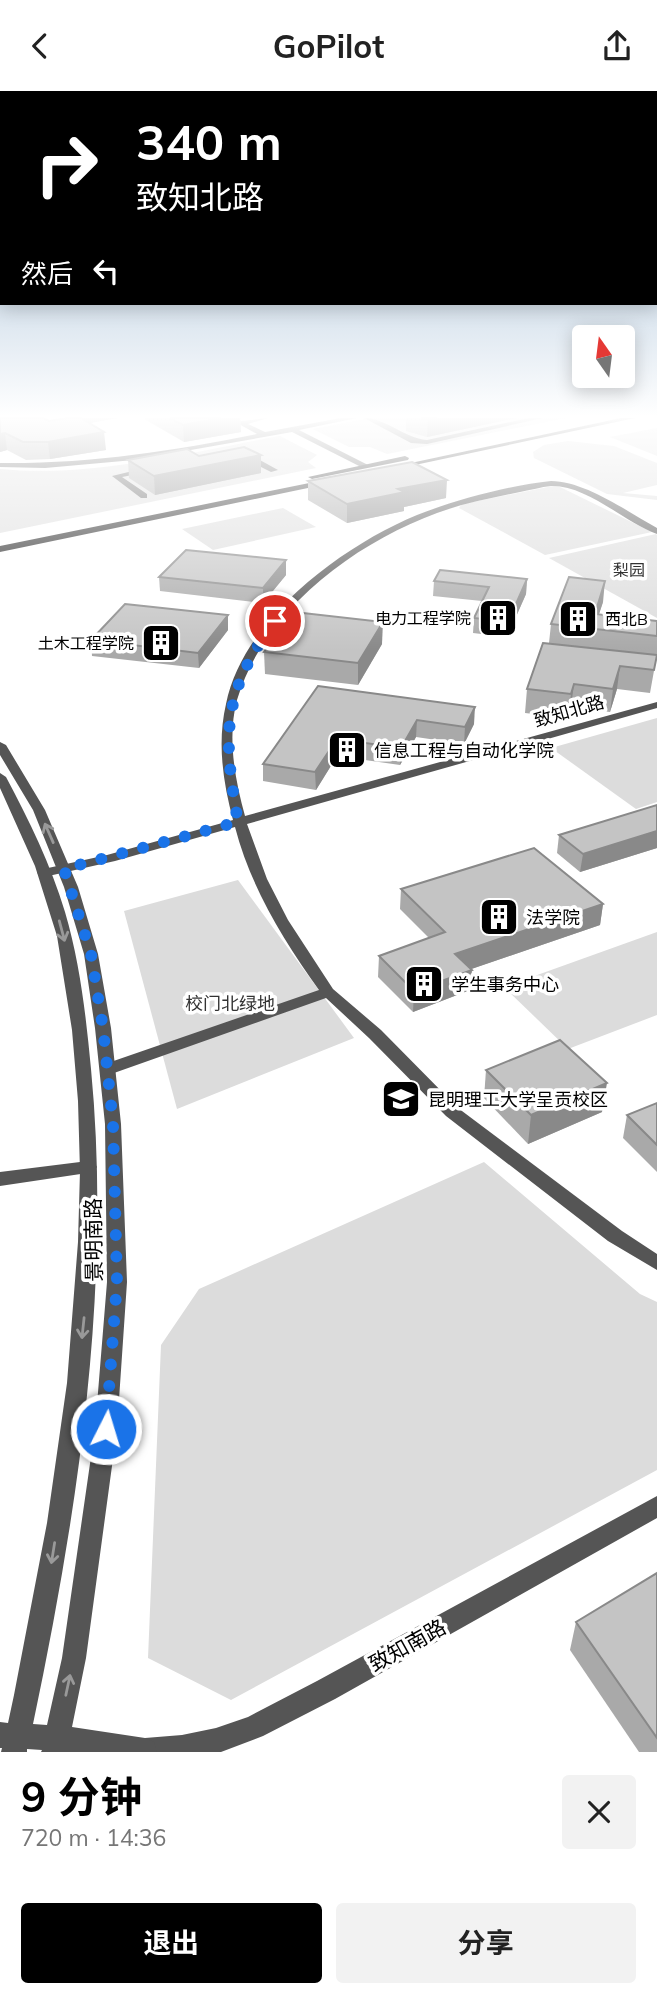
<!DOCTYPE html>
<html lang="zh">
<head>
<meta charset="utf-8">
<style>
  body { margin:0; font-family:Mulish,"Noto Sans SC",sans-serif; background:#f2f2f2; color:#222; height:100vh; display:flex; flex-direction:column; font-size:26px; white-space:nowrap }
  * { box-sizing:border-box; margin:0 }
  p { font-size:23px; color:#767676 }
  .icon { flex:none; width:38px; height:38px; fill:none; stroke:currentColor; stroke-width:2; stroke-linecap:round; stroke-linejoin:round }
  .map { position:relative; height:1661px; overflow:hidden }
  .drawer { display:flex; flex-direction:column; background:#fff; flex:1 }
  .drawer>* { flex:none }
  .banner { position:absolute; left:0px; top:0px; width:658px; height:214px; box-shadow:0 4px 18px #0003; background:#000; color:#fff; overflow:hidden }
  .needle { width:46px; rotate:346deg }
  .tools { position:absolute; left:572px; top:234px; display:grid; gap:14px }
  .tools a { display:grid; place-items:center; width:63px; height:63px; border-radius:7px; background:#fff; box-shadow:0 4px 18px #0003; font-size:35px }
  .pin { position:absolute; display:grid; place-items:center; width:60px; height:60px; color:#fff; margin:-30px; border:4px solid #fff; border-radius:50%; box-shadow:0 2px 7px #0007 }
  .me { position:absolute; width:77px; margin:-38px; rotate:5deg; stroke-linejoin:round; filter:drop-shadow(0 0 5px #0008) }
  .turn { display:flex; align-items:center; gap:24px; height:147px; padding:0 21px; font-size:32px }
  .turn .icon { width:91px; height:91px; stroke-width:2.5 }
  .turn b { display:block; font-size:49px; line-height:60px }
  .then { display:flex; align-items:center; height:66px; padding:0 21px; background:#0003; gap:14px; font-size:26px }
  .round { display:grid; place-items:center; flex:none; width:74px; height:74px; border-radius:7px; background:#f2f2f2 }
  .headline { display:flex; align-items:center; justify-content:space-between; height:119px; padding:0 21px }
  h1 { font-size:42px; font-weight:700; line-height:52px; color:#000 }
  .cta { display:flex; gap:14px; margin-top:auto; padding:14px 21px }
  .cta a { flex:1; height:80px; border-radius:7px; background:#000; color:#fff; font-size:28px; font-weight:700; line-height:80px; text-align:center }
  .cta a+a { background:#f2f2f2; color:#222 }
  header { display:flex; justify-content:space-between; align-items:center; height:91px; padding:0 21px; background:#fff; font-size:32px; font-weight:700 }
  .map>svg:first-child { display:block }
</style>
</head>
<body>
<header><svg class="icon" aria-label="back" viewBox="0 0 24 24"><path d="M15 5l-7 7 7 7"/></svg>GoPilot<svg class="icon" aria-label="share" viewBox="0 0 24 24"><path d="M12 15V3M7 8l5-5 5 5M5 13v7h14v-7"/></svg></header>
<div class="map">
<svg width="657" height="1661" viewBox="0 0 657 1661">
  <rect width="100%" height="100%" fill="#fff"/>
  <g fill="#dcdcdc">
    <path d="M370 327H566L387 363 370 356H349L313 338Z"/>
    <path d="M657 337V365L610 346Z"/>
    <path d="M280 345 317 364 308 371 316 377 0 442V378C94 387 189 361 280 345Z"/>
    <path d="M568 350 614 355 657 372V394L623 402 657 405V409L607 403 534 367 533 361 544 354Z"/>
    <path d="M553 395 560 396 652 441 545 464 459 417 462 413Z"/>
    <path d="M283 417 316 436 213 459 182 438Z"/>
    <path d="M657 444V527L549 467 656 443Z"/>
    <path d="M657 627V711L636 718 551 657Z"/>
    <path d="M238 789 354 947 177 1018 124 820Z"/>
    <path d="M657 841V924L568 958 504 896Z"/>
    <path d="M484 1071 640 1203 657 1211V1379L231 1609 148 1567 161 1254 199 1198Z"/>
  </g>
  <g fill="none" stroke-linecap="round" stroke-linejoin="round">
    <g fill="#555" fill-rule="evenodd">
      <path d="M228 327 242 330 268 327 248 333 265 341 341 327H357L299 339 370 375 363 377 292 341 134 369 45 377 0 376V372C88 373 172 360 257 343Z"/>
      <path d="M364 327C386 327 404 347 427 349L529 327H543L427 353 411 352Z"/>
      <path d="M241 362H247L278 379 271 381 241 366Z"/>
      <path d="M145 377H148V381L122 386 147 403V407H141L112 385Z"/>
      <path d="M551 390C585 390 628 421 657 437V443C624 431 587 394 551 395 541 396 531 399 520 401 492 407 464 412 437 422 353 453 263 520 237 609 227 646 235 689 245 725L657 611V617L247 733 267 788 288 829 333 898 381 939 458 1017 622 1140 657 1163V1179L608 1150 446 1025 369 947 326 907 114 982H102L100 978 102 974 319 899C284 850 250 795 235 736L115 770 44 786 37 782 39 779 107 764 233 729C223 691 217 652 226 613 243 528 342 455 417 424 455 409 511 394 551 390Z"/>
      <path d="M88 1070 94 1071 97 1076 94 1081 0 1095V1081Z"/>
      <path d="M657 1405V1427L335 1608 263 1645 221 1661H133L136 1651 145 1647 182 1644 216 1637 248 1626 317 1590Z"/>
    </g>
    <path fill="#555" fill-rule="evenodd" d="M0 651 6 654 45 719 78 796 98 863 111 937 121 1033 127 1191 117 1338 86 1567 72 1636 145 1647 154 1651 157 1661H41L42 1659 27 1658V1661H1L2 1657H0V1631L8 1632 14 1604 47 1432 67 1292 78 1151 80 1080 78 1010 72 939 57 845 35 775 0 697V682L6 686C29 729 51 774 65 821 80 872 86 925 91 978 112 1196 78 1419 33 1633L47 1634 62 1567 95 1338 107 1191 105 1033 95 937 84 863 64 796 33 719 0 664Z"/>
    <g fill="#222" fill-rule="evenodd">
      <path d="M621 327H635L396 378 392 376Z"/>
      <path d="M405 365 409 367 408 369 312 388 308 386Z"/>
      <path d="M324 389 328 391 327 393 0 461V455Z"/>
    </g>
  </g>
  <g fill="#a9a9a9">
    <path d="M0 327 49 330 68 327H117L89 332 106 359 50 368 26 369 7 359 0 361Z"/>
    <path d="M145 327H240L241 341 184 351 146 329Z"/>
    <path d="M406 327H516L427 346 406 340Z"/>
    <path d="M199 365 261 382 155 404 129 387 128 369Z"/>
    <path d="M308 390 446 407 404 416V420L347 432 308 409Z"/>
    <path d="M286 484 263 512 160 500 159 486Z"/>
    <path d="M527 488 526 503 507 546 473 542 474 527 482 510 433 505 434 490Z"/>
    <path d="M603 511 599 523 657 530V563L650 602 617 598 610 621 571 616 568 627 525 622 527 598 549 552 551 533Z"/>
    <path d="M228 524V539L199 577 92 565 91 549Z"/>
    <path d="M382 553 358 594 265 583 264 561Z"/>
    <path d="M318 595 474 633 464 653 416 646 400 674 337 665 316 699 263 690V673Z"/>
    <path d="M657 714V757L580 781 557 762 559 744Z"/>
    <path d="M401 798 603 813 600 834 471 878 470 899 413 921 378 886 379 865 429 847 400 818Z"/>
    <path d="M486 979 602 1021 528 1053 484 1007Z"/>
    <path d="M657 1012V1081L623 1047 627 1024Z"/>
    <path d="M657 1482V1661H639L570 1559 576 1531Z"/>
  </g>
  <g fill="#898989">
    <path d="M79 327H117L79 334Z"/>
    <path d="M221 327H240L241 341 184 351 183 334Z"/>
    <path d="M437 327H516L427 346 428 329Z"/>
    <path d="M104 341 106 359 50 368 48 351Z"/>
    <path d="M5 342 7 359 0 361V343Z"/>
    <path d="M261 364V382L155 404 154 385Z"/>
    <path d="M447 389 446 407 404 416V420L347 432V413L398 398Z"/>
    <path d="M286 469V484L263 512V497Z"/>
    <path d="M527 488 526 503 507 546 508 531Z"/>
    <path d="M605 490 603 511 594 538 595 523Z"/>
    <path d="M228 524V539L199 577 198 562Z"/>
    <path d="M383 531 382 553 358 594V572Z"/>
    <path d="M620 575 617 598 610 621 613 598Z"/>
    <path d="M574 593 571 616 568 627 571 603Z"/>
    <path d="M475 616 474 633 464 653 465 636Z"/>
    <path d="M417 629 416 646 400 674 401 657Z"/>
    <path d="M337 648V665L316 699 315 681Z"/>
    <path d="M657 740V757L580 781 583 763Z"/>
    <path d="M603 813 600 834 454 884 455 863Z"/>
    <path d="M472 879 470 899 413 921 414 900Z"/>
    <path d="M607 992 602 1021 528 1053 531 1024Z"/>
  </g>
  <g fill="#c4c4c4" stroke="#898989" stroke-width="2">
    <path d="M0 327H43L49 330 68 327H81L104 341 48 351H23L5 342 0 343Z"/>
    <path d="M170 327H221L183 334Z"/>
    <path d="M421 327H437L428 329Z"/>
    <path d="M244 356 261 364 154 385 128 369 187 358 199 365Z"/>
    <path d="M412 371 447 389 398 398 405 401 347 413 308 390Z"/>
    <path d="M186 459 286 469 263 497 159 486Z"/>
    <path d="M440 479 527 488 508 531 474 527 489 496 434 490Z"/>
    <path d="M569 486 605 490 595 523 657 530V545L551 533Z"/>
    <path d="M125 513 228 524 198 562 91 549Z"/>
    <path d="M294 521 383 531 358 572 264 561Z"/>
    <path d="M543 552 657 564 654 579 620 575 613 598 574 593 571 603 527 598Z"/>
    <path d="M318 595 475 616 465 636 417 629 401 657 337 648 315 681 263 673Z"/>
    <path d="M657 714V740L583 763 559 744Z"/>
    <path d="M534 757 603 813 455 863 472 879 414 900 379 865 445 841 401 798Z"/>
    <path d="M560 949 607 992 531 1024 486 979Z"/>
    <path d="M657 1012V1054L627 1024Z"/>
    <path d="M657 1482V1647L576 1531Z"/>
  </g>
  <defs><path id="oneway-shaft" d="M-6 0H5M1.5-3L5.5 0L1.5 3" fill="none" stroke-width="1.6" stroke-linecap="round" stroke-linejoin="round" transform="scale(1.75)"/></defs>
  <g stroke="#999">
    <use href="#oneway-shaft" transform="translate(49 742) rotate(-114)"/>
    <use href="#oneway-shaft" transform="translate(62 840) rotate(75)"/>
    <use href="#oneway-shaft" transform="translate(83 1237) rotate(96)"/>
    <use href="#oneway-shaft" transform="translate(53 1462) rotate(99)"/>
    <use href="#oneway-shaft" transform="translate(68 1594) rotate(-78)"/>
  </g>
  <linearGradient id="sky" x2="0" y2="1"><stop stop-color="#8cadcc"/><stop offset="0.58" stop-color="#fff"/><stop offset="1" stop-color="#fff" stop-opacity="0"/></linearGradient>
  <rect width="657" height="560" fill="url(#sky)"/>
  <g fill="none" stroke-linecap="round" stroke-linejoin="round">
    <path stroke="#1a73e8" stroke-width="12" stroke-dasharray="0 21.6" d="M106 1338 117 1191 113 1033 103 937 91 863 64 778 238 731C223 645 221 603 275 530"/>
  </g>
  <defs>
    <g id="building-square" transform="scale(2.0125)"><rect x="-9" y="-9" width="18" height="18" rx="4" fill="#000" stroke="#fff"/><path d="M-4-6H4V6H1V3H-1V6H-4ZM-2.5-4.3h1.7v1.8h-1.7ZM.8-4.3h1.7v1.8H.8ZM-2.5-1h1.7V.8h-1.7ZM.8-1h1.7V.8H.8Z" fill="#fff"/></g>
    <g id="university-square" transform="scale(2.0125)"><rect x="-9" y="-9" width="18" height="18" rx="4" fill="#000" stroke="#fff"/><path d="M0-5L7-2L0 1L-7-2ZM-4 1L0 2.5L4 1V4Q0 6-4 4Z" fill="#fff"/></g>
  </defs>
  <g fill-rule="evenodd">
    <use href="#building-square" x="498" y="527"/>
    <use href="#building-square" x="578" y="528"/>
    <use href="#building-square" x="161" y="552"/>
    <use href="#building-square" x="347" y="659"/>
    <use href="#building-square" x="499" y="826"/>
    <use href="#building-square" x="424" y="893"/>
    <use href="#university-square" x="401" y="1008"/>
  </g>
  <g text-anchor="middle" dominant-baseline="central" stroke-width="7" stroke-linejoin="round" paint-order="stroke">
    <g font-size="16" fill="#333" stroke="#fff">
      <text x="629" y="479">梨园</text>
    </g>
    <g font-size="16" fill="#000" stroke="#fff" text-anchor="end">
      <text x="471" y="527">电力工程学院</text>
      <text x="605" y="528" text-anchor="start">西北B</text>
      <text x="134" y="552">土木工程学院</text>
    </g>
    <g font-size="18" fill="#000" stroke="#fff">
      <text transform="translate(569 620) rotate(-16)">致知北路</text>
    </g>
    <g font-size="18" fill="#000" stroke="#fff" text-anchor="start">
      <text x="374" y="659">信息工程与自动化学院</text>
      <text x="526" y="826">法学院</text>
      <text x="451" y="893">学生事务中心</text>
      <text x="428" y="1008">昆明理工大学呈贡校区</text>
    </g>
    <g font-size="18" fill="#333" stroke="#fff">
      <text x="230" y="912">校门北绿地</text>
    </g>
    <g font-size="21" fill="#000" stroke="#fff">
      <text transform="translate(93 1149) rotate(-91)">景明南路</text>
      <text transform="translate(407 1554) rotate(-29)">致知南路</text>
    </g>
  </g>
</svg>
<div class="tools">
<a><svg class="needle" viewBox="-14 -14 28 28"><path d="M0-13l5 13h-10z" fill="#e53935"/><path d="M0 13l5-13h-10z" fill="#767676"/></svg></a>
</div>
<div class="pin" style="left:275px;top:530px;background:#d93025"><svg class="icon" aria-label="arrive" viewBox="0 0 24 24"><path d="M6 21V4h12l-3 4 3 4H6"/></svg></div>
<svg class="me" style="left:106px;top:1338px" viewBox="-20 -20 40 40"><circle r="17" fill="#1a73e8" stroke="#fff" stroke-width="3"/><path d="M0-11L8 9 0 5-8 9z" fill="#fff"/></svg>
<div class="banner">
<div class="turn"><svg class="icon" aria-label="right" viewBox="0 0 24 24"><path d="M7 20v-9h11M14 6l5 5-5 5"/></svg><div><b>340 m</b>致知北路</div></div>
<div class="then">然后<svg class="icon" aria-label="left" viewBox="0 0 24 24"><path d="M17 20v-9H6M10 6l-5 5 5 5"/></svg></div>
</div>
</div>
<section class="drawer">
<div class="headline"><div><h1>9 分钟</h1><p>720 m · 14:36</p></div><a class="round"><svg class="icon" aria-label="close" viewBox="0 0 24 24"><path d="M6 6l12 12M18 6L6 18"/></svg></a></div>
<div class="cta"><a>退出</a><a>分享</a></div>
</section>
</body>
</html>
